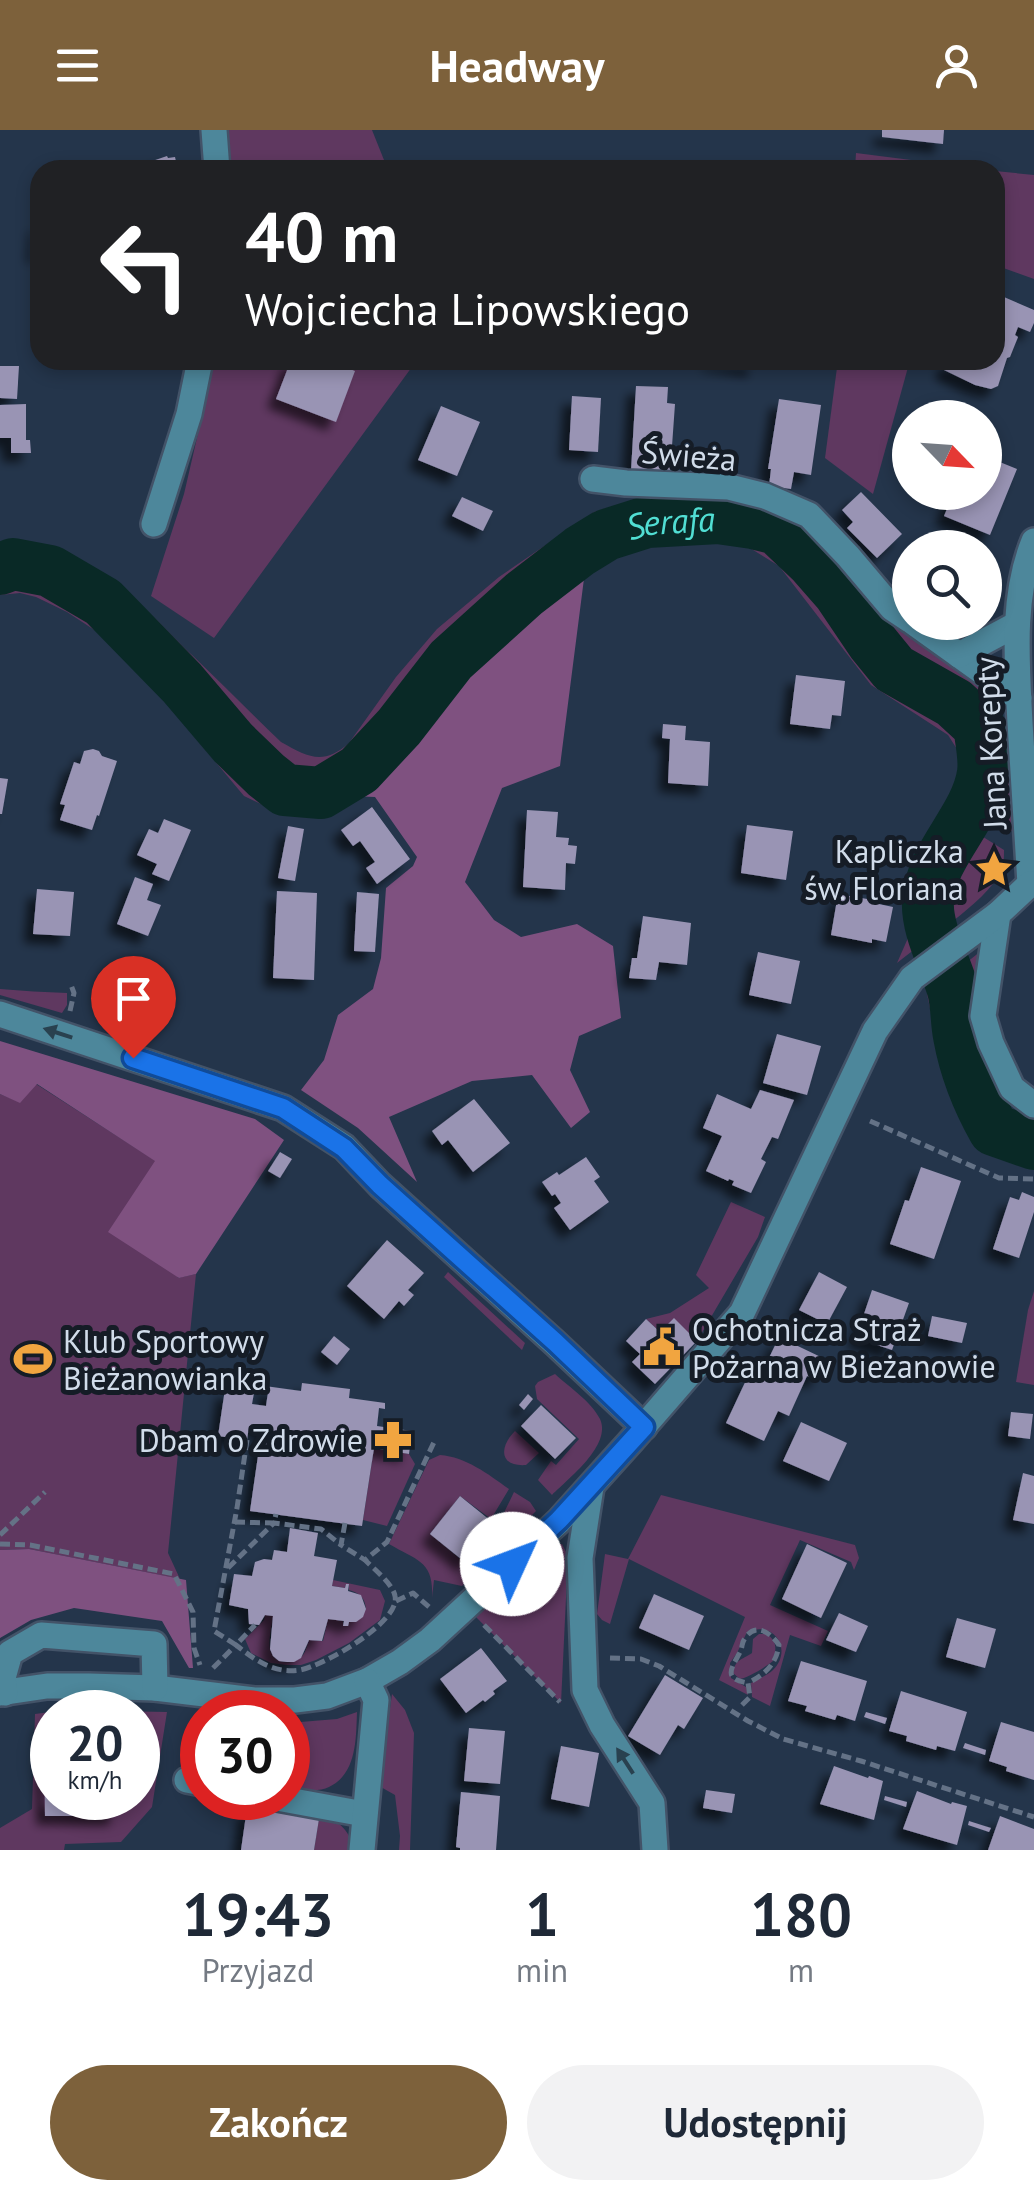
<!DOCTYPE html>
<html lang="pl">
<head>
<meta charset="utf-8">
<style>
  body { margin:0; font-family:"PT Sans",sans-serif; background:#f2f2f3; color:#1f2937; height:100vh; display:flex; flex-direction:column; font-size:38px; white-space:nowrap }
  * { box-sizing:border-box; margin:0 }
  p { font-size:32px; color:#747a83 }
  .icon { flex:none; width:55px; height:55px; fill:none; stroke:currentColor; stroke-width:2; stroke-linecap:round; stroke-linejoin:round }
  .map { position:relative; height:1720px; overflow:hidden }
  .side { display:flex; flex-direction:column; background:#fff; flex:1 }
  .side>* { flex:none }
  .hud { position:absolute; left:30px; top:30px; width:975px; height:210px; border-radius:30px; box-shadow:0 5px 15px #0003; background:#202124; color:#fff; overflow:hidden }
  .needle { width:65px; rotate:115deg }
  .tools { position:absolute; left:892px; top:270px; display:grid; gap:20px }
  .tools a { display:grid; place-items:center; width:110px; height:110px; border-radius:50%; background:#fff; box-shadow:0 5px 15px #0003; font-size:50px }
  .speed { position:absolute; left:30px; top:1560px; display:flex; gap:20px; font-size:50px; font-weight:700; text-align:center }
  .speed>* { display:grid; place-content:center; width:130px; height:130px; border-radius:50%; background:#fff; box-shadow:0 5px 15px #0003; line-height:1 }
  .speed small { font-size:25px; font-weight:400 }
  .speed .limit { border:15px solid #d22; background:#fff; color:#111 }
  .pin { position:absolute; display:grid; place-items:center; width:85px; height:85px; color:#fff; margin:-102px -42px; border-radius:50% 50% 50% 0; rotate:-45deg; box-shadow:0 0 10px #0007 }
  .pin .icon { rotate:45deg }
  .me { position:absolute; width:110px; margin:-55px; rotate:47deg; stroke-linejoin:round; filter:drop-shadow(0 0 8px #0008) }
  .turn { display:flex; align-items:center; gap:35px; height:210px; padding:0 50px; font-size:45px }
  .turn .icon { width:130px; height:130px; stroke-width:2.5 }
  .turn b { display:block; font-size:70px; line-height:85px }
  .eta { display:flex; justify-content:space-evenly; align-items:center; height:170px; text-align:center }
  .eta b { font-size:60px; font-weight:600; line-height:70px }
  .button { display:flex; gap:20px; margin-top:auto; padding:20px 50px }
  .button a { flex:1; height:115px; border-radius:60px; background:#7d613b; color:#fff; font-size:40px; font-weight:600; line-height:115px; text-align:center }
  .button a+a { background:#f2f2f3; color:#1f2937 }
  header { display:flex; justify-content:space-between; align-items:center; height:130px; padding:0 50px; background:#7d613b; color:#fff; font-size:45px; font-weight:600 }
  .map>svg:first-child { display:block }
</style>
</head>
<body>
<header><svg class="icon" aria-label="menu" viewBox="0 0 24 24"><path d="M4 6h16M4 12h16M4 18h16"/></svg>Headway<svg class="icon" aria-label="person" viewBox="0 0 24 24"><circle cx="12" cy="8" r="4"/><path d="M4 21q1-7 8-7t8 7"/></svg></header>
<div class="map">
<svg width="1034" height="1720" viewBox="0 0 1034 1720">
  <defs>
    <filter id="shadow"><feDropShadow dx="-9" dy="9" stdDeviation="5" flood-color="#0009"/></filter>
  </defs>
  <rect width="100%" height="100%" fill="#24354b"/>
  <g fill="#5f3860" fill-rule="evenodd">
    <path d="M226 0H372L388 40H227Z"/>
    <path d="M856 23 990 40H855Z"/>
    <path d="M995 41 1034 45V149L995 135Z"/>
    <path d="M215 230H417L214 508 151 466 184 364Z"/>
    <path d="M838 230H910L873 364 825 328Z"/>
    <path d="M660 368 732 370 793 386 926 515 980 556 998 579 1007 605 1012 701 992 697 955 667 962 627 948 605 871 555 779 436 750 418 688 403 628 411 586 433 457 540 389 635 352 666 312 685 278 682 244 666 168 575 99 503 67 482 36 467 20 463 0 465V413C79 402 141 475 192 525 222 554 251 583 281 612 308 627 323 636 349 613L396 547 437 499 499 447 594 382 627 372Z"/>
    <path d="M948 685 1004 720C1004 728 1004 736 1000 743 985 773 924 811 897 833L908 808 930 727Z"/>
    <path d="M981 821 974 881 986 945 1000 972 1034 994V1039C1021 1033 1003 1028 992 1019 948 986 938 914 927 864Z"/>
    <path d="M0 859C22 861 45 862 67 863V875L62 883 0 865Z"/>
    <path d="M36 954 156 1031 178 1148 196 1144 168 1423 180 1449 29 1419 0 1420V964L20 972Z"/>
    <path d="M731 1072 765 1087 758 1107 697 1211 674 1189 660 1202 646 1189 670 1183 709 1158 696 1145Z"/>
    <path d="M448 1142 525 1213 522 1220 444 1147Z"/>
    <path d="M1034 1161V1255L1016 1252 1028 1180Z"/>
    <path d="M555 1244C569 1257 591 1271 600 1289 612 1315 569 1348 552 1365L538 1350 551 1331 556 1335 579 1309 537 1269 535 1256 538 1252Z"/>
    <path d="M515 1301 539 1323 526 1335C499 1337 499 1317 515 1301Z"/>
    <path d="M374 1318 409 1324 415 1334 387 1396 363 1390Z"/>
    <path d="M440 1325C466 1327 488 1344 509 1359L491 1389 460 1366 430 1404 465 1433 498 1395 514 1362 530 1372 536 1381 462 1456 434 1450 432 1468C434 1431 418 1431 389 1414L429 1330Z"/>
    <path d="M661 1365 855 1415 859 1428 854 1440 851 1432 800 1410 770 1475 828 1501 821 1516 790 1505 770 1576 752 1567 751 1553C758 1549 768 1545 773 1540 793 1520 775 1490 747 1502L737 1523 730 1533 731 1548 746 1557 748 1565 719 1550 745 1487 629 1429 610 1494 602 1490 597 1484 605 1424 628 1429Z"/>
    <path d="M562 1414 568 1426 561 1573 474 1485 549 1416Z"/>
    <path d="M333 1450 380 1460 385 1471 380 1490 349 1513 316 1530 301 1535H287L271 1533 251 1523 245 1509 264 1490 265 1485 273 1486C272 1496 268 1510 270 1519 273 1535 294 1536 303 1525 306 1521 307 1515 309 1510L323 1511 328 1489 343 1491V1496H348L349 1492H356L366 1479C365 1468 360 1463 349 1460V1454H346L345 1458 332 1456Z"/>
    <path d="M759 1504H767C778 1512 776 1520 773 1531 766 1537 747 1548 740 1549L733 1543C735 1529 742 1530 752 1523L753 1509Z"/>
    <path d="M392 1564 405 1580 414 1603 410 1720H399L400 1706 395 1665 379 1656Z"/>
    <path d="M65 1580 167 1582 152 1677 121 1712 65 1714 64 1720H0V1698L32 1679 35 1584ZM52 1582H138V1668H52Z"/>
    <path d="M357 1582C356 1608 357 1644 329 1657 317 1663 300 1659 288 1657V1593L337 1589Z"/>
    <path d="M323 1683C337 1691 353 1702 352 1720H314L319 1689H322Z"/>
  </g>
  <g fill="#7f5180">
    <path d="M586 433 560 636 502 658 465 752 494 790 521 807 577 794 613 816 621 888 579 906 570 940 590 982 571 998 532 945 472 951 389 987 417 1052 358 998 301 960 324 930 338 885 373 859 381 828 386 758 413 736 417 727 375 667 352 666 389 635 457 540Z"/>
    <path d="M0 911 255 989 284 1010 196 1144 179 1148 108 1102 155 1031 37 954 20 973 0 964Z"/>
    <path d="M29 1419 186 1450 193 1538H189L162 1491 74 1478 31 1490 0 1508V1420Z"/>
  </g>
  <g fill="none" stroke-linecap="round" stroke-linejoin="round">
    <path stroke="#092926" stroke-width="52" id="s1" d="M0 439 13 434 50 441 103 472 182 553 233 613 266 645 285 660 321 663 359 640 399 597 451 530 524 464 580 421 606 405 647 392 718 388 753 393 777 399 811 431 839 463 872 512 894 539 954 573 979 596C981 611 985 628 983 643 976 690 932 722 928 770 926 799 945 832 953 860 957 874 956 891 959 906 965 939 977 970 994 1000L1034 1014"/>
  </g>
  <g fill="#9994b4" filter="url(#shadow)">
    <path d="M882 0H944L943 14 882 7Z"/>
    <path d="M167 26 168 28 175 27 178 40H126Z"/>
    <path d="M37 93H40V124H35Z"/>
    <path d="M1004 167 1034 180V193L1030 202 1018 197 1015 205 1018 207 1010 227 1007 228 998 256 991 259 975 255 944 240 948 230H995V187Z"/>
    <path d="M291 230H327L355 241 336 292 276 269Z"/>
    <path d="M710 230H757L756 238 710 232Z"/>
    <path d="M0 236H19L17 269 0 268Z"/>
    <path d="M636 256 668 257 667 273 675 274 670 344 631 341Z"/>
    <path d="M572 266 601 268 598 322 569 320Z"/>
    <path d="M779 269 821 275 811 345 794 342 791 359 769 356 771 339H768Z"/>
    <path d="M26 274V310H30L31 323H11V308H0V275Z"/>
    <path d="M441 276 480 292 457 346 418 330Z"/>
    <path d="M985 326 1017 339 990 405 944 386 954 362H985Z"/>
    <path d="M861 362 902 404 877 428 847 398 853 392 842 380Z"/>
    <path d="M462 367 493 381 483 401 452 386Z"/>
    <path d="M796 545 845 551 841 586 832 585 830 599 790 594Z"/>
    <path d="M663 594 686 596 685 610 710 612 708 656 668 653 670 609 662 608Z"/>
    <path d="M93 619 99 621 102 626 117 631 99 686 97 685 92 700 60 690 65 675 60 674 74 632 80 634 84 621Z"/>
    <path d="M0 648 8 649 2 684H0Z"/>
    <path d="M372 677 410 729 377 754 366 738 375 732 360 711 353 716 341 700Z"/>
    <path d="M527 680 558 682 556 707 569 708 568 715 577 716 575 734 566 733 565 760 523 757Z"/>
    <path d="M164 689 191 700 169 751 152 744 157 734 137 725 149 699 158 703Z"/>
    <path d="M747 695 793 701 786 750 741 743Z"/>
    <path d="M288 696 304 699 295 751 278 748Z"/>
    <path d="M135 747 153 754 147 770 161 775 148 806 117 794Z"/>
    <path d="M37 759 74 762 70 806 33 804Z"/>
    <path d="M277 761 317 763 314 850 273 848Z"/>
    <path d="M357 762 379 764 375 822 354 821Z"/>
    <path d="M838 764 879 771V774L893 777 886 812 872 809V813L831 805Z"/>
    <path d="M643 786 691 793 687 835 659 832 656 850 629 848 632 828H637Z"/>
    <path d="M758 822 800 831 791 874 749 865Z"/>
    <path d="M777 904 821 916 807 965 763 953Z"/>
    <path d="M760 960 794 970 778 1009 772 1007 761 1029 766 1032 751 1063 732 1055 734 1051 729 1049 728 1051 706 1041 722 1006 703 998 717 964 751 979Z"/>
    <path d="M474 969 510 1013 473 1042 448 1010 442 1015 432 1001Z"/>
    <path d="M280 1022 292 1029 280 1048 268 1041Z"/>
    <path d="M586 1027 600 1047 594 1051 609 1072 570 1100 554 1078 561 1073 555 1064 552 1066 542 1052 557 1042 559 1045Z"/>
    <path d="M921 1037 961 1051 934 1129 890 1114 905 1070 909 1071Z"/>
    <path d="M1022 1062 1034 1067V1082L1019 1128 993 1119 1010 1067 1019 1070Z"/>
    <path d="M387 1110 424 1143 408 1160 414 1165 404 1176 399 1171 384 1189 347 1156Z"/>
    <path d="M819 1142 847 1157 827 1194 799 1180Z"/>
    <path d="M872 1160 909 1173 892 1220 856 1208Z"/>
    <path d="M932 1186 967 1193 962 1213 928 1206Z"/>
    <path d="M674 1188 697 1211 655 1254 632 1232 640 1224 626 1211 646 1189 660 1202Z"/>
    <path d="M334 1206 350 1219 337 1235 321 1222Z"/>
    <path d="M779 1207 827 1230 817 1250 807 1246 789 1286 778 1281 764 1311 726 1293 748 1246 758 1251Z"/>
    <path d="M302 1253 350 1259 349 1268 385 1273V1279L379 1278 377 1296 412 1301 409 1324 374 1318 362 1396 250 1381 262 1298 249 1296 247 1310 218 1306 225 1259 254 1263 252 1274 266 1276 268 1262 265 1261V1256L301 1261Z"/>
    <path d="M528 1264 533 1269 524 1280 519 1275Z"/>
    <path d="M541 1275 576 1308 555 1329 521 1296Z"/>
    <path d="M1011 1282 1033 1284 1030 1309 1008 1306Z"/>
    <path d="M801 1292 847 1313 829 1351 783 1331Z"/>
    <path d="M1023 1343 1034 1346V1394L1013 1390Z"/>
    <path d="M460 1366 496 1395 466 1433 430 1404Z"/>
    <path d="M290 1398 318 1403 314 1426 337 1430 332 1456 345 1458 346 1454H349L348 1461 361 1465 366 1479 363 1487 356 1492H349L348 1496H343L344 1491 328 1489 322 1511 309 1510 301 1528 294 1532H287L279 1531 273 1526 270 1519 273 1486 265 1485 259 1495 249 1494 248 1479 229 1475 234 1444 252 1446 255 1432 264 1429 272 1430 274 1420 287 1422Z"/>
    <path d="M807 1414 847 1433 821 1488 782 1469Z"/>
    <path d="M654 1464 704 1486 689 1520 639 1498Z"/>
    <path d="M839 1483 868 1496 856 1522 826 1510Z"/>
    <path d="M957 1488 996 1499 985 1538 946 1527Z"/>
    <path d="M481 1518 507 1551 493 1561 495 1564 485 1572 483 1570 466 1583 440 1549Z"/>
    <path d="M801 1531 867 1551 855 1591 837 1585 835 1590 805 1581 807 1576 788 1571Z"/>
    <path d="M665 1545 703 1568 684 1599 678 1595 660 1625 628 1606Z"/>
    <path d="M901 1561 967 1582 955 1621 937 1616 936 1620 906 1611 907 1606 889 1601Z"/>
    <path d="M866 1582 887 1588 885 1594 864 1587Z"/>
    <path d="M44 1592H52V1668H118V1686H45Z"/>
    <path d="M1001 1592 1034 1602V1650L1006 1641 1007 1637 989 1631Z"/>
    <path d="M469 1598 505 1601 500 1654 464 1651Z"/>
    <path d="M965 1613 986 1620 985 1625 963 1618Z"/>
    <path d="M561 1616 599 1623 589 1677 551 1669Z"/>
    <path d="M834 1636 868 1648 869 1646 883 1651 874 1690 820 1674Z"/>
    <path d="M706 1660 735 1664 732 1683 703 1678Z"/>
    <path d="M917 1661 951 1674 952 1672 967 1676 957 1715 903 1699Z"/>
    <path d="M461 1662 500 1666 496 1720H460V1718L456 1717Z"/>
    <path d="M885 1666 907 1672 906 1677 884 1670Z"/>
    <path d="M247 1678 319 1689 314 1720H241Z"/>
    <path d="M1000 1686 1034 1699V1720H988Z"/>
    <path d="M969 1691 991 1698 989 1702 968 1695Z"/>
  </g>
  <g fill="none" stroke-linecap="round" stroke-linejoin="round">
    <g stroke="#435368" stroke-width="30">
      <g id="minor">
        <path d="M214 0 217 40"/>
        <path d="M593 349 626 353 729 357 765 366 809 385 848 426 892 478 910 490"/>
        <path d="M154 394 189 284 200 230"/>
        <path d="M913 492 1019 568"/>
        <path d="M959 525 1017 494"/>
        <path d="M1030 754C1027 700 1023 647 1020 593 1017 533 1011 467 1034 411"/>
        <path d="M998 784 983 886 991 913 1012 958 1034 975"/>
        <path d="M0 884 283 978 344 1017 380 1055 555 1213 644 1297"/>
        <path d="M591 1357 580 1428 585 1560 602 1595 652 1673 655 1720"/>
        <path d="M0 1563 47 1556H89L155 1558 254 1570H295L327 1566 367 1551 400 1532 430 1510 559 1391 632 1310 742 1183 875 901 912 848 998 784 1030 754"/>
        <path d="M5 1563 3 1548 10 1523 41 1505 154 1514 155 1558"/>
        <path d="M187 1650 202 1653"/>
        <path d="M277 1668 364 1684"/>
        <path d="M362 1720 376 1570 367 1551"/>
      </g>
    </g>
    <g stroke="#647286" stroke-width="5" stroke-dasharray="10 5" stroke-linecap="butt">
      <path d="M70 881 74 863 71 855"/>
      <path d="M870 991 999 1048 1034 1049"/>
      <path d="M247 1310 237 1378 214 1501 236 1515 255 1495"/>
      <path d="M235 1392 274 1393 276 1384"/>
      <path d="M345 1393 341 1415 365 1430"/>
      <path d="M0 1405 45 1362"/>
      <path d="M0 1414 30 1415 174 1444 193 1482 194 1518 200 1535"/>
      <path d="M228 1438 274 1393 321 1399 341 1415"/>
      <path d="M396 1471 413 1463 429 1477"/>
      <path d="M484 1495 560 1572"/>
      <path d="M610 1528 641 1529 659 1536 748 1591 783 1609 861 1631 1034 1687"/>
      <path d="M213 1538 236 1515C255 1530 274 1544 300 1540 323 1536 401 1492 395 1466 393 1454 374 1439 365 1430L387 1412 435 1310"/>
      <path d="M742 1575 750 1567 748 1553C765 1544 776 1535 779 1515 771 1503 756 1492 745 1508 740 1516 744 1515 739 1524 731 1539 723 1549 748 1553"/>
    </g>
    <use href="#minor" stroke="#4d879b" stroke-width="25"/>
  </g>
  <defs><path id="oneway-solid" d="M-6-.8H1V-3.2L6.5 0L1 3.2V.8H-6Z" transform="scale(2.5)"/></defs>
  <g fill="#29414f">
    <use href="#oneway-solid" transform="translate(58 903) rotate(-162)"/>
    <use href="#oneway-solid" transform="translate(625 1631) rotate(-123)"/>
  </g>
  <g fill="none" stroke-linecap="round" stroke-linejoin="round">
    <g stroke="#114b97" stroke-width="25">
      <path id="route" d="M133 928 283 978 344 1018 380 1055 555 1212 644 1297 559 1390 512 1434"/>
    </g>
    <use href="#route" stroke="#1a73e8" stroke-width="18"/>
  </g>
  <defs>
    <g id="sight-bare" transform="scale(3)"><path d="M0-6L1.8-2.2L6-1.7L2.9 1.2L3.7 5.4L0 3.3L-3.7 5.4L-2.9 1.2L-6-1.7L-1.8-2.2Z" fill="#f1a540" stroke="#151c26" stroke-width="2.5" paint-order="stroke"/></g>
    <g id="civic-bare" transform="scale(3)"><path d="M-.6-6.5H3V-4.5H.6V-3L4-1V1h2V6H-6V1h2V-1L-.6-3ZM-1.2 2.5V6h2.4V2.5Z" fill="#f1a540" stroke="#151c26" stroke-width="2.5" paint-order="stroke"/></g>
    <g id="stadium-bare" transform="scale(3)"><path d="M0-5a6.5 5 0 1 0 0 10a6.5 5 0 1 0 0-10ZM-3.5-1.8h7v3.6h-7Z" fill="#f1a540" stroke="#151c26" stroke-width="2.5" paint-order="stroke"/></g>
    <g id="pharmacy-bare" transform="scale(3)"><path d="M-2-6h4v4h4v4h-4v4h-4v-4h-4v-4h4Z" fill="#f1a540" stroke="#151c26" stroke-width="2.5" paint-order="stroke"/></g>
  </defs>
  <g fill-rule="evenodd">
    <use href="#sight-bare" x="994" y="739"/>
    <use href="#civic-bare" x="662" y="1217"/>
    <use href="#stadium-bare" x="33" y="1229"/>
    <use href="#pharmacy-bare" x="393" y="1310"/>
  </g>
  <g text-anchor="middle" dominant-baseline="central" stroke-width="10" stroke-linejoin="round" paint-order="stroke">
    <g font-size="32" fill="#d1dcea" stroke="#151c26">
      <text transform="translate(689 325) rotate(5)">Świeża</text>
      <text transform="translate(990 613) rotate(-93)">Jana Korepty</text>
    </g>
    <g font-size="32" fill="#d1dcea" stroke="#151c26" text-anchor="end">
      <text x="964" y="721">Kapliczka<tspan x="964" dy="37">św. Floriana</tspan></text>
      <text x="692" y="1199" text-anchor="start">Ochotnicza Straż<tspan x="692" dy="37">Pożarna w Bieżanowie</tspan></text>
      <text x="63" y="1211" text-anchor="start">Klub Sportowy<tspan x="63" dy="37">Bieżanowianka</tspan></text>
      <text x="363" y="1310">Dbam o Zdrowie</text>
    </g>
    <g font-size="35" font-style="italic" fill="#51ded3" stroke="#151c26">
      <text stroke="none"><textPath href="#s1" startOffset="865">Serafa</textPath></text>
    </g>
  </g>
</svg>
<div class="tools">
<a><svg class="needle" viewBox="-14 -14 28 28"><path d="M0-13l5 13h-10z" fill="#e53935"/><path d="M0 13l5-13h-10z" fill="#747a83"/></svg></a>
<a><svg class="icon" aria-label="search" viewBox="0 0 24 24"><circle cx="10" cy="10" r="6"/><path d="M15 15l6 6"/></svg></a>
</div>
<div class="speed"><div>20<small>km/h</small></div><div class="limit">30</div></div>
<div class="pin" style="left:133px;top:928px;background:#d93025"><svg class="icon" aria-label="arrive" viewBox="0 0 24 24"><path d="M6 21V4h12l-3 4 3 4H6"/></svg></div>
<svg class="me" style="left:512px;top:1434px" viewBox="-20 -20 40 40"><circle r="19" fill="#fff"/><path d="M0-13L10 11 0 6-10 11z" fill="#1a73e8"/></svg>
<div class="hud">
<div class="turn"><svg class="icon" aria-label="left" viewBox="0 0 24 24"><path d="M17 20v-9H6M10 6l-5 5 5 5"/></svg><div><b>40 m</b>Wojciecha Lipowskiego</div></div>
</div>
</div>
<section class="side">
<div class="eta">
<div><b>19:43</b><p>Przyjazd</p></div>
<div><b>1</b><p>min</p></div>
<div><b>180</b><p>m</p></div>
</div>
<div class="button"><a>Zakończ</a><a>Udostępnij</a></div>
</section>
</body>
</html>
